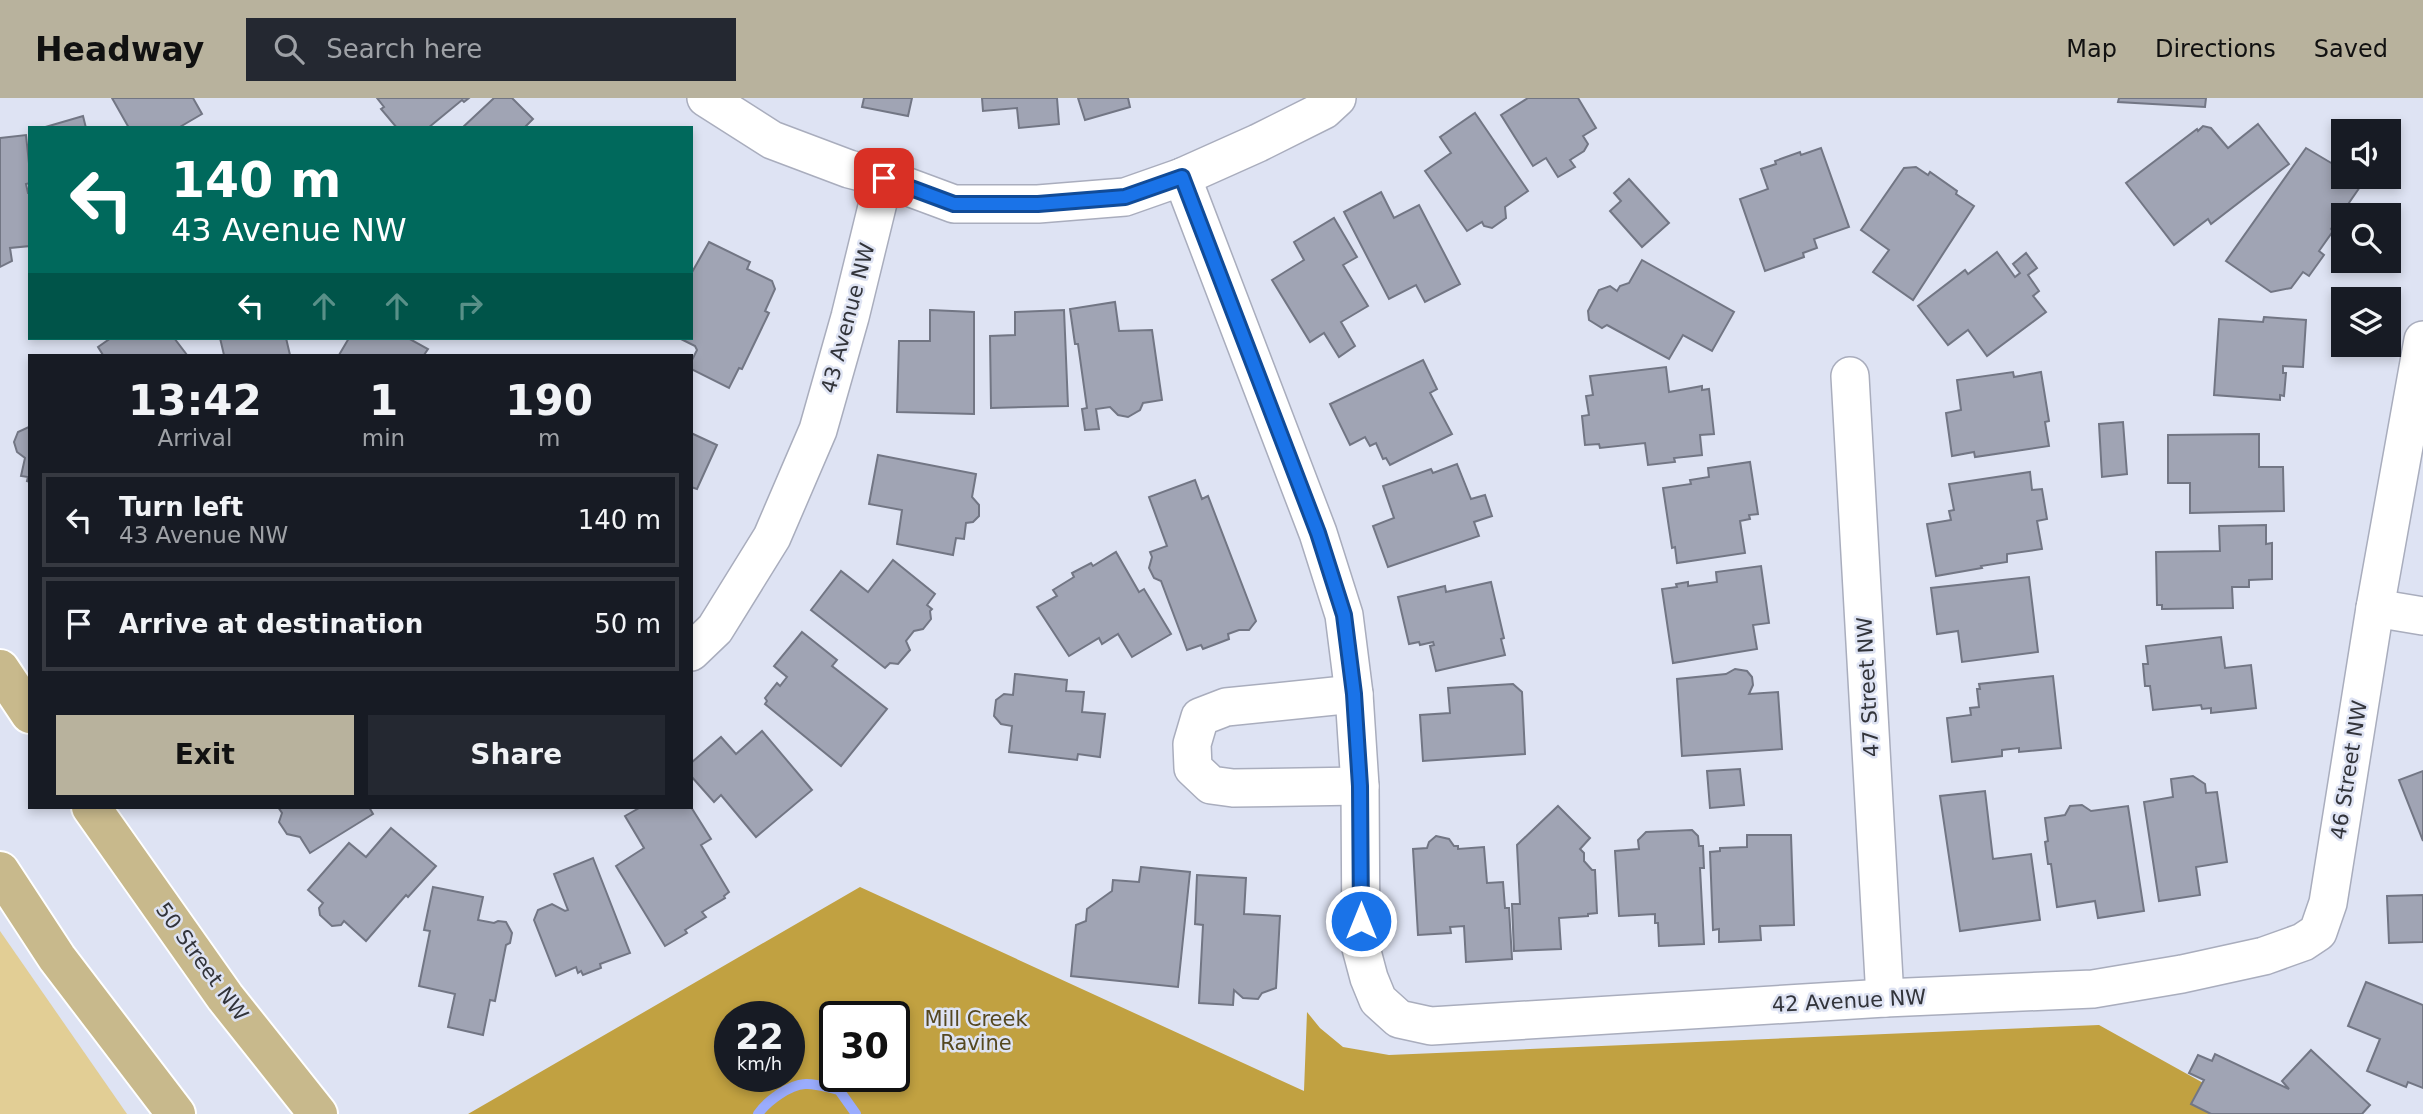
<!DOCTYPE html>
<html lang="en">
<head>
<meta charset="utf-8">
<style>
  body { margin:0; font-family:"DejaVu Sans",sans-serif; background:#242831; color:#f1f3f6; height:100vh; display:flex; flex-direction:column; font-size:26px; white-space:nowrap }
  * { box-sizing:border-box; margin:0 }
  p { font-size:23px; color:#9ea1a6 }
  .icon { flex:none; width:38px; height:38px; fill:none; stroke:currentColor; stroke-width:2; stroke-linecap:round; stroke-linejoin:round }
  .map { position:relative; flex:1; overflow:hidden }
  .sheet { position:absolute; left:28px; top:256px; width:665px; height:455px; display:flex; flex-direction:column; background:#171b24; border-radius:0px; box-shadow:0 4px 10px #0003 }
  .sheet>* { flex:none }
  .guide { position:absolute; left:28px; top:28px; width:665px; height:214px; border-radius:0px; box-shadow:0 4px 10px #0003; background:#00695c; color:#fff; overflow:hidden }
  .fabs { position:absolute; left:2331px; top:21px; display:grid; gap:14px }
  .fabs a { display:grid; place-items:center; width:70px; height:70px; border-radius:0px; background:#171b24; box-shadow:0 4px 10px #0003; font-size:35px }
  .speed { position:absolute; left:714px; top:903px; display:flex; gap:14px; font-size:35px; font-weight:700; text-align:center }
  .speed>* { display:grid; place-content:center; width:91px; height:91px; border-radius:50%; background:#171b24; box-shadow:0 4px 10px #0003; line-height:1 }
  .speed small { font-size:18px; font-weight:400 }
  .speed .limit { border:4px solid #111; border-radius:10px; background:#fff; color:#111 }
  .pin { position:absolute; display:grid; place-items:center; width:60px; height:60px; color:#fff; margin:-30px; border-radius:14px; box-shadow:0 4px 10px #0006 }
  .me { position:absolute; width:77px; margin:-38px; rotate:0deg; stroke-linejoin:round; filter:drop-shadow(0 0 5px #0008) }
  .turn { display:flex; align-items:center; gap:24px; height:147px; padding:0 28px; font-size:32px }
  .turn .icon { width:91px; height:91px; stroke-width:2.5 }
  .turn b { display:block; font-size:49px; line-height:60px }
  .lanes { display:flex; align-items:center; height:66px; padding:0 28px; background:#0003; justify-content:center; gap:35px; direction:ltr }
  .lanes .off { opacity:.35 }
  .eta { display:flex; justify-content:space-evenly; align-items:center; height:119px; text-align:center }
  .eta b { font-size:42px; font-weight:700; line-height:49px }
  .primary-button { display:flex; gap:14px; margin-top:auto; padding:14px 28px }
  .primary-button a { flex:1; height:80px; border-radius:0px; background:#b8b29d; color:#111; font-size:28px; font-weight:700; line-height:80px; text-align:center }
  .primary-button a+a { background:#242831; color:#f1f3f6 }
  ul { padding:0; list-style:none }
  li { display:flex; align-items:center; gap:21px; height:94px; margin:0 14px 10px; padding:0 14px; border:4px solid #363941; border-radius:0px }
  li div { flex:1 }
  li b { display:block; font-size:26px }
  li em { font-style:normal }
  header { display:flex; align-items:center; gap:42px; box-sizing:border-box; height:98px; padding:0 35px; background:#b8b29d; color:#111 }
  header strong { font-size:33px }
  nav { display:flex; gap:38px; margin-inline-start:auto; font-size:24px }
  .search { width:490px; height:63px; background:#242831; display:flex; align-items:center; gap:18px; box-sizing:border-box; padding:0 24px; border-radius:0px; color:#9ea1a6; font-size:26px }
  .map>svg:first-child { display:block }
</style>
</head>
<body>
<header>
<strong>Headway</strong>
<div class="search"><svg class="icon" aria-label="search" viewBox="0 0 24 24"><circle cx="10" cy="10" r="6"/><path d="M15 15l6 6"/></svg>Search here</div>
<nav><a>Map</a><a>Directions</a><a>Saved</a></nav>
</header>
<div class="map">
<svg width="2423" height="1016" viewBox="0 0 2423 1016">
  <rect width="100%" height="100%" fill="#dee3f3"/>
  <path fill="#e2ce95" d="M0 833 127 1016H0Z"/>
  <path fill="#c1a141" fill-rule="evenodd" d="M860 789 1304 993 1307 914 1320 930 1343 949 1389 957 2099 927 2259 1016H468ZM730 919H789V978H730ZM835 919H894V978H835Z"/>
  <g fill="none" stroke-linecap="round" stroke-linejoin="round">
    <path stroke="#9aacfd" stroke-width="10" d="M758 1016C767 1003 789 987 805 986 815 985 829 990 839 992L856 1016"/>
  </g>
  <g fill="#a0a4b4" stroke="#727684" stroke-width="2">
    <path d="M112 0H193L202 16 178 30H129Z"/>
    <path d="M377 0H469L464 4 462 2 428 30H397L381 11 384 9Z"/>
    <path d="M494 0H512L533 21 524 30H462Z"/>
    <path d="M864 0H912L908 18 862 9Z"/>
    <path d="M982 0H1057L1059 26 1019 30 1017 10 983 13Z"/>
    <path d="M1078 0H1128L1130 9 1085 22Z"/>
    <path d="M1528 0H1578L1596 30 1583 38 1588 46 1584 53 1570 62 1575 69 1558 79 1546 60 1533 68 1501 17Z"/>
    <path d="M2119 0H2206L2205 9 2118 4Z"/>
    <path d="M1475 15 1528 93 1505 109 1506 120 1492 130 1484 128 1482 124 1467 133 1425 73 1451 55 1440 39Z"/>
    <path d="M83 18 86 30H42Z"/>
    <path d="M2258 26 2289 66 2211 126 2208 121 2174 147 2126 85 2197 31 2198 33 2203 28 2211 30 2228 50Z"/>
    <path d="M26 37 30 75V85L26 86 28 95H30V148L10 150 12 163 0 169V40Z"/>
    <path d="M1821 50 1849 129 1814 141 1817 150 1803 155 1804 159 1765 173 1740 101 1768 91 1761 71 1776 66 1775 63 1800 54 1801 57Z"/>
    <path d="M2306 50 2343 72V79H2353L2362 86 2331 131 2333 133 2319 153 2324 157 2309 178 2303 174 2291 190 2271 194 2226 163Z"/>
    <path d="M1916 69 1928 77 1930 74 1957 93 1956 96 1974 108 1913 202 1873 174 1889 152 1861 132 1904 70Z"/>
    <path d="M1629 81 1669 125 1642 149 1610 113 1621 103 1614 95Z"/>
    <path d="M1381 94 1394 120 1419 107 1460 186 1425 204 1416 187 1389 201 1344 114Z"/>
    <path d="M1334 120 1357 159 1343 167 1368 208 1341 224 1355 248 1339 259 1324 235 1310 244 1272 182 1304 162 1294 144Z"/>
    <path d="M709 144 750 164 747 171 772 183 775 191 765 213 769 215 742 271 739 270 729 290 691 271V264L697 252 695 248 679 240H691V176Z"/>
    <path d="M1997 154 2015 179 2020 175 2013 166 2026 155 2037 170 2028 177 2039 193 2033 198 2046 214 1987 258 1968 232 1948 247 1918 208 1965 172 1968 176Z"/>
    <path d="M1642 162 1734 214 1712 253 1683 237 1669 261 1607 227 1602 230 1589 222 1588 213 1599 192 1610 188 1617 193 1620 188 1629 185Z"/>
    <path d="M1115 204 1119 233 1152 232 1162 302 1143 305 1140 312 1128 319 1118 317 1110 309 1096 311 1099 331 1085 332 1082 311 1087 310 1078 246H1075L1070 211Z"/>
    <path d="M930 212 974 214V316L897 314 899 243H930Z"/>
    <path d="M1064 212 1068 308 991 310 990 238 1015 237V214Z"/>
    <path d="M2264 219 2306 222 2303 269 2283 268V275H2286L2284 298 2280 297V302L2214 297 2219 221 2263 224Z"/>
    <path d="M111 240H174L187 257H103L98 249Z"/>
    <path d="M220 240H286L290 257H224Z"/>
    <path d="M349 240H408L428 251 424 257H339Z"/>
    <path d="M1423 262 1437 291 1430 295 1452 336 1390 367 1386 360 1383 361 1376 345 1370 348 1365 339 1350 347 1330 306Z"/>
    <path d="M1666 269 1669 294 1702 288V292L1709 291 1714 336 1700 337 1702 357 1674 360 1675 364 1648 367 1645 345 1600 350 1599 346 1585 347 1582 318 1589 317 1586 298 1593 297 1590 278Z"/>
    <path d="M2013 274 2014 279 2041 274 2049 323 2045 324 2049 348 1975 359 1974 354 1952 358 1946 315 1961 312 1957 282Z"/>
    <path d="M2123 324 2127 376 2102 379 2099 326Z"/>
    <path d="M30 325V384L27 383 28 379 21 378 25 360 17 354 14 344 18 334 29 329Z"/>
    <path d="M691 335 717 347 697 391 691 389Z"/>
    <path d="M2259 336V369H2283L2284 413 2190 415V385H2168V337Z"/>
    <path d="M878 357 976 376 972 399 979 407V418L973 424 966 425 964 441 956 440 953 457 897 446 902 412 869 406Z"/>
    <path d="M1750 364 1758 416 1749 417 1750 421 1740 423 1745 455 1677 465 1675 449 1672 450 1663 390 1691 386 1690 382 1709 379 1708 370Z"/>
    <path d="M1457 366 1471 401 1485 397 1492 418 1474 424 1479 438 1388 469 1373 428 1394 420 1383 388 1431 371 1433 375Z"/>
    <path d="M2030 374 2032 392 2042 391 2047 421 2037 423 2042 451 2007 456V464L1981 468 1982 470 1936 478 1927 426 1951 422 1949 413 1954 412 1949 386Z"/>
    <path d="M1195 382 1202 401 1208 398 1256 523 1249 532H1239L1228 536 1229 541 1203 551 1201 547 1187 552 1161 483 1154 480 1149 470 1152 459 1150 454 1167 448 1149 399Z"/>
    <path d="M2266 427V446L2272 445V481L2249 482V489H2232L2233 510 2162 511V507H2157L2156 454 2220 453 2219 428Z"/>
    <path d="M1116 454 1139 494 1144 491 1171 536 1132 559 1118 536 1102 546 1099 540 1069 558 1037 509 1057 498 1053 492 1074 479 1072 475 1091 465 1093 468Z"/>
    <path d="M893 462 935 496 927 507 932 511 930 513 931 521 923 531 914 533 906 543 910 552 898 566 890 565 885 570 811 512 841 473 868 494Z"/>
    <path d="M1761 468 1769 525 1753 527 1757 551 1673 565 1662 491 1677 489 1676 486 1688 484V488L1717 484 1716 474Z"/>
    <path d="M2029 479 2038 554 1962 564 1958 533 1937 536 1931 490Z"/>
    <path d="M1491 484 1504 540 1501 541 1505 557 1436 573 1430 548 1434 547 1433 544 1420 547 1419 544 1409 546 1398 499 1445 488 1446 494Z"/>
    <path d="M802 534 837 562 832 568 887 611 841 668 765 606 767 603 765 600 777 585 780 588 787 579 774 568Z"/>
    <path d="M2221 539 2225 570 2251 567 2256 610 2211 615V610L2202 611 2201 607 2153 612 2150 588H2145L2143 566H2148L2146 548Z"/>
    <path d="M1735 571 1747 573 1752 579 1753 587 1749 596 1778 594 1782 651 1682 658 1677 581 1726 576Z"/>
    <path d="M1015 576 1067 582 1066 593 1084 594 1082 614 1105 616 1100 659 1078 656 1077 662 1009 654 1012 628 1001 626 994 618 996 602 1004 596 1013 597Z"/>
    <path d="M2053 578 2061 650 2019 654V650L2002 652V658L1952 664 1947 620 1971 617 1970 610 1979 609 1977 591H1980L1979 586Z"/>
    <path d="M1513 586 1522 594 1525 656 1423 663 1420 617 1450 615 1448 590Z"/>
    <path d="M762 633 812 692 756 739 721 697 714 704 691 678V665L721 639 736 656Z"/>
    <path d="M1740 671 1744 707 1710 710 1707 673Z"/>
    <path d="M2423 673V743L2399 682Z"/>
    <path d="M2193 678 2205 686 2206 695 2217 694 2227 764 2196 769 2200 797 2159 803 2144 704 2173 699 2171 681Z"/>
    <path d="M1985 693 1993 761 2031 756 2040 822 1960 833 1940 698Z"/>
    <path d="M2082 707 2091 713 2128 708 2144 813 2098 820 2095 803 2057 809 2051 766H2048L2045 744 2048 743 2045 720 2065 717 2070 708Z"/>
    <path d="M1558 708 1590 740 1580 751 1584 755V763L1592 772H1595L1597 815 1588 816V818L1559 820 1561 851 1514 853 1512 806H1520L1517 747Z"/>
    <path d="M278 709H369L373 716 310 755 300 739 287 736 279 724 282 715Z"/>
    <path d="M641 709H691L711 741 701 747 729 794 724 798 725 800 702 814 706 819 685 832 687 835 665 848 616 768 644 750 625 718Z"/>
    <path d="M391 730 436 768 408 799 406 797 366 843 344 823 341 827 332 828 320 817 319 810 323 805 308 792 349 745 366 759Z"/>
    <path d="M1692 732 1698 738 1699 748H1703L1704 770H1700L1704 846 1659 848 1658 825H1655V816L1619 818 1615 753 1639 751 1638 742 1646 734Z"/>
    <path d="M1747 737H1791L1794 827 1760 828 1761 842 1719 844V831L1713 832 1710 754 1720 753V750L1747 749Z"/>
    <path d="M1436 738 1449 741 1454 748H1458V751L1484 749 1487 785 1503 784 1505 810H1509L1512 861 1466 864 1464 828 1450 829 1451 835 1418 837 1413 751 1427 750 1429 744Z"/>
    <path d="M593 760 630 855 600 866 601 870 583 877 581 873 578 875 576 869 556 878 534 822 538 812 552 806 565 813 568 812 554 776Z"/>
    <path d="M1141 769 1190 774 1178 889 1071 878 1076 827 1086 823 1087 811 1112 793 1113 782 1139 784Z"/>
    <path d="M1197 777 1246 780 1244 816 1280 818 1276 890 1262 895 1258 901 1243 900 1234 892 1233 907 1199 905 1203 827 1195 826Z"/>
    <path d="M433 789 483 799 478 822 494 825 498 823 506 824 512 835 510 845 506 847 495 903 490 902 483 937 448 929 455 896 419 888 430 833 424 832Z"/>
    <path d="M2423 797V844L2389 845 2387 798Z"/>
    <path d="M2366 884 2423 907V990L2408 984 2406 989 2367 973 2380 941 2348 928Z"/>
    <path d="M2311 952 2370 1007 2362 1016H2211L2191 1006 2204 982 2189 975 2198 957 2212 963 2215 956 2289 991 2282 983Z"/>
  </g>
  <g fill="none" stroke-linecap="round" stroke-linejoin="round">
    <g stroke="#a9adbd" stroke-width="40">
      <g id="street">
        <path d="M706 0 772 42 849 71 884 80"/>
        <path d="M1182 79 1318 435 1344 517 1354 596 1360 688 1361 850 1369 880 1378 902 1399 921 1431 928 1885 900 2093 891 2182 876 2264 858 2303 844 2318 834 2328 805 2375 510 2423 242"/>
        <path d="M1850 278 1885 900"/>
        <path d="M2375 510 2423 518"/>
        <path d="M691 554 715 531 772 439 818 332 850 219 884 80 954 106H1038L1125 99 1182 79 1258 45 1324 12 1337 0"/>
        <path d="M1354 596 1226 609 1200 619 1192 646 1193 670 1211 687 1233 690 1360 688"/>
      </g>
    </g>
    <g stroke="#fff" stroke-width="42">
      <g id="primary">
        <path d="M0 571 30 616"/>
        <path d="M91 709 225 899 318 1016"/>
        <path d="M0 773 57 860 176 1016"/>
      </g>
    </g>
    <use href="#street" stroke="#fff" stroke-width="37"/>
    <use href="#primary" stroke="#c8b98c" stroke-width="38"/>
  </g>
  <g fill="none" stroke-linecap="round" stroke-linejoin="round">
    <g stroke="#114b97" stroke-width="18">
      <path id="route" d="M884 80 954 106H1038L1125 99 1182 79 1318 435 1344 517 1354 596 1360 688 1361 823"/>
    </g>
    <use href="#route" stroke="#1a73e8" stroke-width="12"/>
  </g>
  <g text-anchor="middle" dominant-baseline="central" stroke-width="5" stroke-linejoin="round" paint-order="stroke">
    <g font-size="21" fill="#32343a" stroke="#dee3f3">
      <text transform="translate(848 220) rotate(-75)">43 Avenue NW</text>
      <text transform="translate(1868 589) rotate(-93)">47 Street NW</text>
      <text transform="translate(2349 672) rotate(-81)">46 Street NW</text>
      <text transform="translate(202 864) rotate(54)">50 Street NW</text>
      <text transform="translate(1849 903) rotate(-3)">42 Avenue NW</text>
    </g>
    <g font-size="21" fill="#554820" stroke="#dee3f3">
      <text x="976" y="921">Mill Creek<tspan x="976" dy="24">Ravine</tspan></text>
    </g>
  </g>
</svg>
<div class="fabs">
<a><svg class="icon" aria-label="sound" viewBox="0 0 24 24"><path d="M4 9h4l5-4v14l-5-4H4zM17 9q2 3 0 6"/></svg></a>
<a><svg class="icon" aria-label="search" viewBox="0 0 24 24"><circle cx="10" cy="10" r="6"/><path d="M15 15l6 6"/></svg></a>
<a><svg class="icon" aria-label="layers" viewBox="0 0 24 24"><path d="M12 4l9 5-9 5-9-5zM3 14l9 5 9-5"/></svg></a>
</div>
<div class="speed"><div>22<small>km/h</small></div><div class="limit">30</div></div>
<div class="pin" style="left:884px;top:80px;background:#d93025"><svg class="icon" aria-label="arrive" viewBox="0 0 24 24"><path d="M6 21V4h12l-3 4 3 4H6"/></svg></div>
<svg class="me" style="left:1361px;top:823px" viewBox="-20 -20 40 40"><circle r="17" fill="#1a73e8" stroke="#fff" stroke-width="3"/><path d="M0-11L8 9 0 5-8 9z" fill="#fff"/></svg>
<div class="guide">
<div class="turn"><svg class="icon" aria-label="left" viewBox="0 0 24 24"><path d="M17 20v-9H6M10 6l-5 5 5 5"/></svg><div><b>140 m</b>43 Avenue NW</div></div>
<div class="lanes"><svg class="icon" aria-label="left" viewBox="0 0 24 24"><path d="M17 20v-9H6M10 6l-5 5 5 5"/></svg><svg class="icon off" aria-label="ahead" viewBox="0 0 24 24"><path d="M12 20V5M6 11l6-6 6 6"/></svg><svg class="icon off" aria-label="ahead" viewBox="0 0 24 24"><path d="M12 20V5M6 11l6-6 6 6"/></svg><svg class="icon off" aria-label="right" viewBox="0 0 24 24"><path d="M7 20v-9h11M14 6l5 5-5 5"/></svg></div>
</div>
<section class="sheet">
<div class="eta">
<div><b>13:42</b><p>Arrival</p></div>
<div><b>1</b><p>min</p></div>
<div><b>190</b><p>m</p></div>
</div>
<ul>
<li><svg class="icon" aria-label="left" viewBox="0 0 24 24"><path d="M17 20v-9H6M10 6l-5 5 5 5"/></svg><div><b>Turn left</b><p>43 Avenue NW</p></div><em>140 m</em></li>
<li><svg class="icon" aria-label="arrive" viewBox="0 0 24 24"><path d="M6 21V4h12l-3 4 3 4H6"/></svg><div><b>Arrive at destination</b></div><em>50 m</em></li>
</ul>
<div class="primary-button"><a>Exit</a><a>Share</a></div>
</section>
</div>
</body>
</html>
